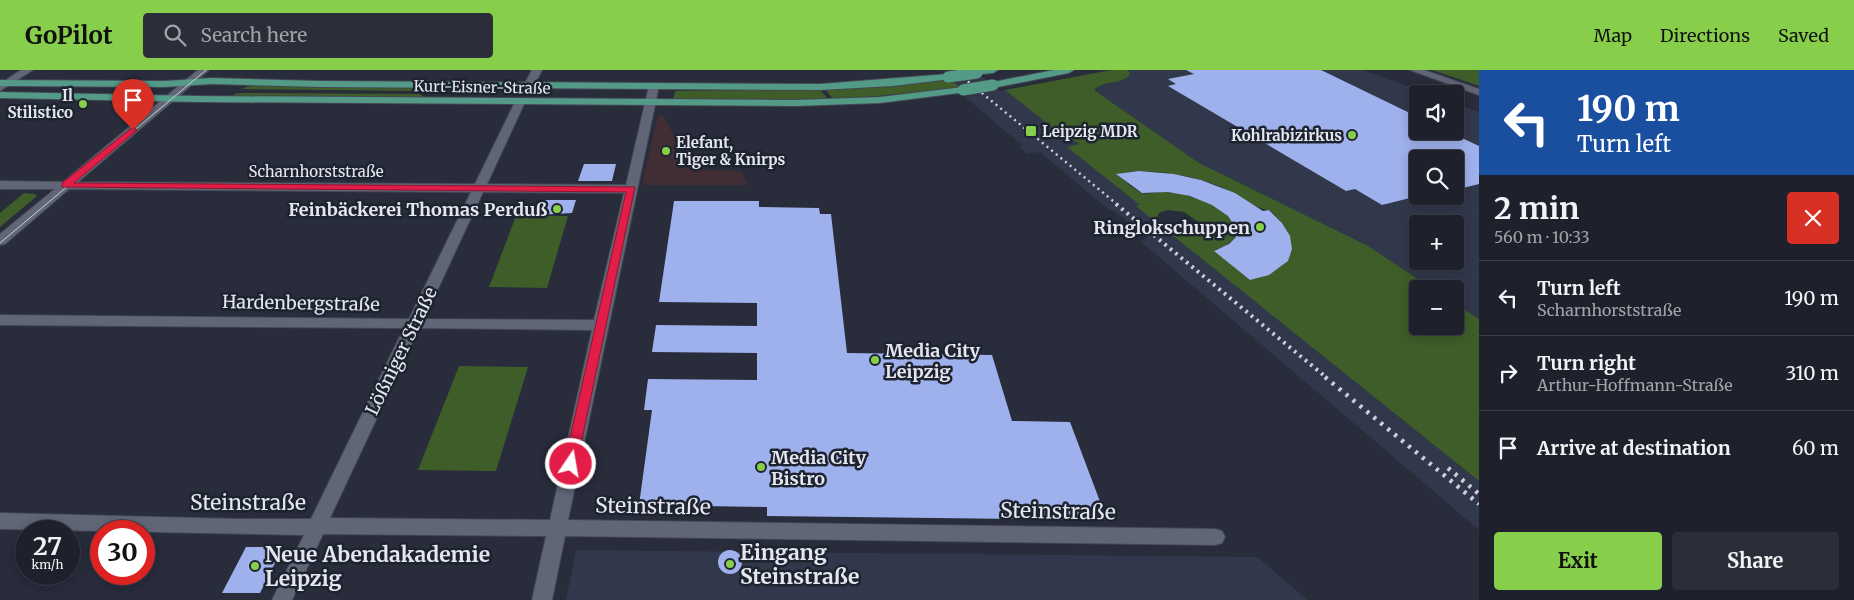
<!DOCTYPE html>
<html lang="en">
<head>
<meta charset="utf-8">
<style>
  body { margin:0; font-family:Merriweather,serif; background:#2b2e38; color:#f1f3f6; height:100vh; display:flex; flex-direction:column; font-size:19px; white-space:nowrap }
  * { box-sizing:border-box; margin:0 }
  p { font-size:16px; color:#a1a3a9 }
  .icon { flex:none; width:28px; height:28px; fill:none; stroke:currentColor; stroke-width:2; stroke-linecap:round; stroke-linejoin:round }
  .map { position:relative; flex:1; overflow:hidden }
  .details { display:flex; flex-direction:column; background:#1e212c; width:375px }
  .details>* { flex:none }
  .top-card { background:#1a4fa0; color:#fff; overflow:hidden }
  .tools { position:absolute; left:1409px; top:15px; display:grid; gap:10px }
  .tools a { display:grid; place-items:center; width:55px; height:55px; border-radius:5px; background:#1e212c; box-shadow:0 2px 12px #0003,0 0 0 1px #3c3e48; font-size:25px }
  .speed { position:absolute; left:15px; top:450px; display:flex; gap:10px; font-size:25px; font-weight:700; text-align:center }
  .speed>* { display:grid; place-content:center; width:65px; height:65px; border-radius:50%; background:#1e212c; box-shadow:0 2px 12px #0003,0 0 0 1px #3c3e48; line-height:1 }
  .speed small { font-size:12px; font-weight:400 }
  .speed .limit { border:8px solid #d22; background:#fff; color:#111 }
  .pin { position:absolute; display:grid; place-items:center; width:42px; height:42px; color:#fff; margin:-51px -21px; border-radius:50% 50% 50% 0; rotate:-45deg; box-shadow:0 0 5px #0007 }
  .pin .icon { rotate:45deg }
  .me { position:absolute; width:55px; margin:-28px; rotate:12deg; stroke-linejoin:round; filter:drop-shadow(0 0 4px #0008) }
  .turn { display:flex; align-items:center; gap:18px; height:105px; padding:0 15px; font-size:22px }
  .turn .icon { width:65px; height:65px; stroke-width:2.5 }
  .turn b { display:block; font-size:35px; line-height:42px }
  .round { display:grid; place-items:center; flex:none; width:52px; height:52px; border-radius:5px; background:#2b2e38 }
  .head { display:flex; align-items:center; justify-content:space-between; height:85px; padding:0 15px }
  h1 { font-size:30px; font-weight:700; line-height:38px }
  .cta { display:flex; gap:10px; margin-top:auto; padding:10px 15px }
  .cta a { flex:1; height:58px; border-radius:5px; background:#87cf4a; color:#111; font-size:20px; font-weight:700; line-height:58px; text-align:center }
  .cta a+a { background:#2b2e38; color:#f1f3f6 }
  ul { padding:0; list-style:none }
  li { display:flex; align-items:center; gap:15px; height:75px; padding:0 15px; border-top:1px solid #3c3e48 }
  li div { flex:1 }
  li b { display:block; font-size:19px }
  li em { font-style:normal }
  header { display:flex; align-items:center; gap:30px; box-sizing:border-box; height:70px; padding:0 25px; background:#87cf4a; color:#111 }
  header strong { font-size:24px }
  nav { display:flex; gap:28px; margin-inline-start:auto; font-size:18px }
  .search { width:350px; height:45px; background:#2b2e38; display:flex; align-items:center; gap:12px; box-sizing:border-box; padding:0 18px; border-radius:5px; color:#a1a3a9; font-size:19px }
  main { display:flex; flex:1; min-height:0 }
  .map>svg:first-child { display:block }
</style>
</head>
<body>
<header>
<strong>GoPilot</strong>
<div class="search"><svg class="icon" aria-label="search" viewBox="0 0 24 24"><circle cx="10" cy="10" r="6"/><path d="M15 15l6 6"/></svg>Search here</div>
<nav><a>Map</a><a>Directions</a><a>Saved</a></nav>
</header>
<main>
<div class="map">
<svg width="1479" height="530" viewBox="0 0 1479 530">
  <rect width="100%" height="100%" fill="#282c3b"/>
  <g fill="#32384b" fill-rule="evenodd">
    <path d="M942 0H974L1000 21 1005 20 1067 69 1071 68 1080 75 1068 77 1140 135 1137 136 1479 411V460L1140 171 1147 168 1114 141H1110L1040 82 1027 84 1019 77 1023 76 965 27 969 26Z"/>
    <path d="M1128 0H1363L1429 24H1418V61H1455V33L1479 42V249L1455 233V219H1433L1368 176 1199 93 1094 20 1098 15 1124 10 1130 3ZM1418 89H1455V126H1418ZM1418 154H1455V191H1418Z"/>
    <path d="M576 480 1257 487 1308 530H566Z"/>
  </g>
  <path fill="#412e35" d="M658 46H663L691 96 706 100 741 101 748 115H648L642 113Z"/>
  <g fill="#3e5d29" fill-rule="evenodd">
    <path d="M1111 0H1128L1130 3C1125 16 1103 9 1094 20L1199 93 1368 176 1433 219H1418V256H1455V233L1479 249V411L1136 136 1140 135 1067 77 1079 74 1071 68 1067 69 1005 20ZM1139 101C1167 102 1193 106 1219 116 1232 121 1258 141 1270 140 1305 173 1295 199 1250 210L1214 180 1226 176 1236 167C1241 139 1189 124 1169 122 1161 121 1149 125 1142 123 1134 120 1124 110 1117 104ZM1167 140 1184 142 1197 151 1198 157C1187 167 1165 160 1157 148L1159 143Z"/>
    <path d="M1432 0H1479V16Z"/>
    <path d="M950 9 961 18 834 30 825 19 887 16Z"/>
    <path d="M250 16 422 17 427 19 422 21 241 19Z"/>
    <path d="M819 19 829 30 673 31 675 21Z"/>
    <path d="M240 23 420 24 423 26 420 29 233 27 234 24Z"/>
    <path d="M24 123 35 124 37 126 0 157V143Z"/>
    <path d="M516 146H568L547 218 489 217Z"/>
    <path d="M459 296 528 297 496 401 418 400Z"/>
  </g>
  <g fill="#9fb1ec">
    <path d="M1186 0H1321L1418 47V61H1447L1479 76V114L1455 120V89H1418V126L1382 135 1355 119 1346 121 1168 16 1176 14 1168 9 1194 4Z"/>
    <path d="M584 94H616L612 111H578Z"/>
    <path d="M1139 101 1174 104 1201 110 1235 123 1263 141 1269 140 1282 153 1290 166 1292 179 1288 191 1269 205 1250 210 1214 181 1229 174 1236 167V158L1228 146 1212 135 1190 126 1168 122 1142 123 1116 104Z"/>
    <path d="M544 130H576L572 143 538 145Z"/>
    <path d="M674 131H759V137L819 138 820 144H831L847 283 992 285 1012 351 1070 352 1107 450 767 446V437L639 435 652 340H644L648 309 757 310V283L652 282 656 255 757 256V233L659 232Z"/>
    <path d="M246 477H283L260 523H222Z"/>
    <circle cx="730" cy="492" r="12"/>
  </g>
  <g fill="none" stroke-linecap="round" stroke-linejoin="round">
    <g stroke="#444753" stroke-width="2">
      <g id="minor">
        <path d="M21 0H33L0 21V14Z"/>
        <path d="M198 0H209L78 112 475 114 515 32 520 29 525 32 487 114 626 115 649 16 658 14 659 16 568 450 1215 459 1222 461 1225 467 1222 473 1215 475 565 466 552 530H532L546 466 323 464 292 530H272L304 465 0 459V443L236 449H311L404 258 0 255V245L409 249 471 122 69 119 5 174 0 175V164L55 119H0V111L63 112ZM483 122 624 123 594 250 424 249ZM419 258 592 260 550 450 330 448Z"/>
        <path d="M532 0H542L533 17H525L524 15Z"/>
        <path d="M1410 0H1424L1479 19V25Z"/>
      </g>
    </g>
    <g stroke="#444753" stroke-width="2">
      <g id="major">
        <path d="M978 0H998L993 3 974 5V1Z"/>
        <path d="M1054 0H1074L1069 3 993 18 988 15 993 12Z"/>
        <path d="M948 4 953 7 951 9 893 16 820 20 321 17 212 14 165 17 0 16V10L165 11 212 8 321 11 820 14Z"/>
        <path d="M963 17 967 18V22L880 33 796 36 198 32 0 28V22L198 26 796 30 880 27Z"/>
      </g>
    </g>
    <use href="#minor" fill="#606676" fill-rule="evenodd"/>
    <use href="#major" fill="#539a87" fill-rule="evenodd"/>
    <path stroke="#cbcfd8" stroke-width="1" d="M0 173 206 0"/>
    <path stroke="#cbcfd8" stroke-width="2.5" stroke-dasharray="2 4" stroke-linecap="butt" d="M954 0 1118 135"/>
    <path stroke="#cbcfd8" stroke-width="4" stroke-dasharray="2.5 4.5" stroke-linecap="butt" d="M1116 134 1327 308"/>
    <g stroke="#cbcfd8" stroke-width="4.5" stroke-dasharray="3 6" stroke-linecap="butt">
      <path d="M1325 307 1479 434"/>
      <path d="M1448 398 1479 424"/>
    </g>
    <g stroke="#444753" stroke-width="12" stroke-linecap="butt">
      <g id="major-bridge">
        <path d="M948 7 977 3"/>
        <path d="M963 20 993 15"/>
      </g>
    </g>
    <use href="#major-bridge" stroke="#539a87" stroke-width="11"/>
  </g>
  <path fill="#e11d48" stroke="#92132f" d="M133 57 137 60 136 61 74 113 635 117 576 398 571 399 564 394 626 122 62 117V113Z"/>
  <g fill="#87cf4a" stroke="#1e2330" stroke-width="2">
    <circle cx="83" cy="34" r="5"/>
    <rect x="1025" y="55" width="12" height="12" rx="2.5"/>
    <circle cx="1352" cy="65" r="5"/>
    <circle cx="666" cy="81" r="5"/>
    <circle cx="557" cy="139" r="5"/>
    <circle cx="1260" cy="157" r="5"/>
    <circle cx="875" cy="290" r="5"/>
    <circle cx="761" cy="397" r="5"/>
    <circle cx="730" cy="494" r="5"/>
    <circle cx="255" cy="496" r="5"/>
  </g>
  <g text-anchor="middle" dominant-baseline="central" stroke-width="5" stroke-linejoin="round" paint-order="stroke">
    <g font-size="15" fill="#e4e7f0" stroke="#1e2330">
      <text transform="translate(482 17) rotate(1)">Kurt-Eisner-Straße</text>
      <text x="316" y="101">Scharnhorststraße</text>
    </g>
    <g font-size="15" font-weight="bold" fill="#e4e7f0" stroke="#1e2330" text-anchor="end">
      <text x="73" y="25">Il<tspan x="73" dy="17">Stilistico</tspan></text>
      <text x="1042" y="61" text-anchor="start">Leipzig MDR</text>
      <text x="1342" y="65">Kohlrabizirkus</text>
      <text x="676" y="72" text-anchor="start">Elefant,<tspan x="676" dy="17">Tiger &amp; Knirps</tspan></text>
    </g>
    <g font-size="18" font-weight="bold" fill="#e4e7f0" stroke="#1e2330" text-anchor="end">
      <text x="547" y="139">Feinbäckerei Thomas Perduß</text>
      <text x="1250" y="157">Ringlokschuppen</text>
      <text x="885" y="280" text-anchor="start">Media City<tspan x="885" dy="21">Leipzig</tspan></text>
      <text x="771" y="387" text-anchor="start">Media City<tspan x="771" dy="21">Bistro</tspan></text>
    </g>
    <g font-size="18" fill="#e4e7f0" stroke="#1e2330">
      <text transform="translate(301 233) rotate(1)">Hardenbergstraße</text>
      <text transform="translate(401 281) rotate(-64)">Lößniger Straße</text>
    </g>
    <g font-size="21" fill="#e4e7f0" stroke="#1e2330">
      <text x="248" y="432">Steinstraße</text>
      <text transform="translate(653 436) rotate(1)">Steinstraße</text>
      <text transform="translate(1058 441) rotate(1)">Steinstraße</text>
    </g>
    <g font-size="21" font-weight="bold" fill="#e4e7f0" stroke="#1e2330" text-anchor="start">
      <text x="740" y="482">Eingang<tspan x="740" dy="24">Steinstraße</tspan></text>
      <text x="265" y="484">Neue Abendakademie<tspan x="265" dy="24">Leipzig</tspan></text>
    </g>
  </g>
</svg>
<div class="tools">
<a><svg class="icon" aria-label="sound" viewBox="0 0 24 24"><path d="M4 9h4l5-4v14l-5-4H4zM17 9q2 3 0 6"/></svg></a>
<a><svg class="icon" aria-label="search" viewBox="0 0 24 24"><circle cx="10" cy="10" r="6"/><path d="M15 15l6 6"/></svg></a>
<a>+</a>
<a>−</a>
</div>
<div class="speed"><div>27<small>km/h</small></div><div class="limit">30</div></div>
<div class="pin" style="left:133px;top:60px;background:#d93025"><svg class="icon" aria-label="arrive" viewBox="0 0 24 24"><path d="M6 21V4h12l-3 4 3 4H6"/></svg></div>
<svg class="me" style="left:571px;top:394px" viewBox="-20 -20 40 40"><circle r="17" fill="#e11d48" stroke="#fff" stroke-width="3"/><path d="M0-11L8 9 0 5-8 9z" fill="#fff"/></svg>
</div>
<section class="details">
<div class="top-card">
<div class="turn"><svg class="icon" aria-label="left" viewBox="0 0 24 24"><path d="M17 20v-9H6M10 6l-5 5 5 5"/></svg><div><b>190 m</b>Turn left</div></div>
</div>
<div class="head"><div><h1>2 min</h1><p>560 m · 10:33</p></div><a class="round" style="background:#d93025;color:#fff"><svg class="icon" aria-label="close" viewBox="0 0 24 24"><path d="M6 6l12 12M18 6L6 18"/></svg></a></div>
<ul>
<li><svg class="icon" aria-label="left" viewBox="0 0 24 24"><path d="M17 20v-9H6M10 6l-5 5 5 5"/></svg><div><b>Turn left</b><p>Scharnhorststraße</p></div><em>190 m</em></li>
<li><svg class="icon" aria-label="right" viewBox="0 0 24 24"><path d="M7 20v-9h11M14 6l5 5-5 5"/></svg><div><b>Turn right</b><p>Arthur-Hoffmann-Straße</p></div><em>310 m</em></li>
<li><svg class="icon" aria-label="arrive" viewBox="0 0 24 24"><path d="M6 21V4h12l-3 4 3 4H6"/></svg><div><b>Arrive at destination</b></div><em>60 m</em></li>
</ul>
<div class="cta"><a>Exit</a><a>Share</a></div>
</section>
</main>
</body>
</html>
